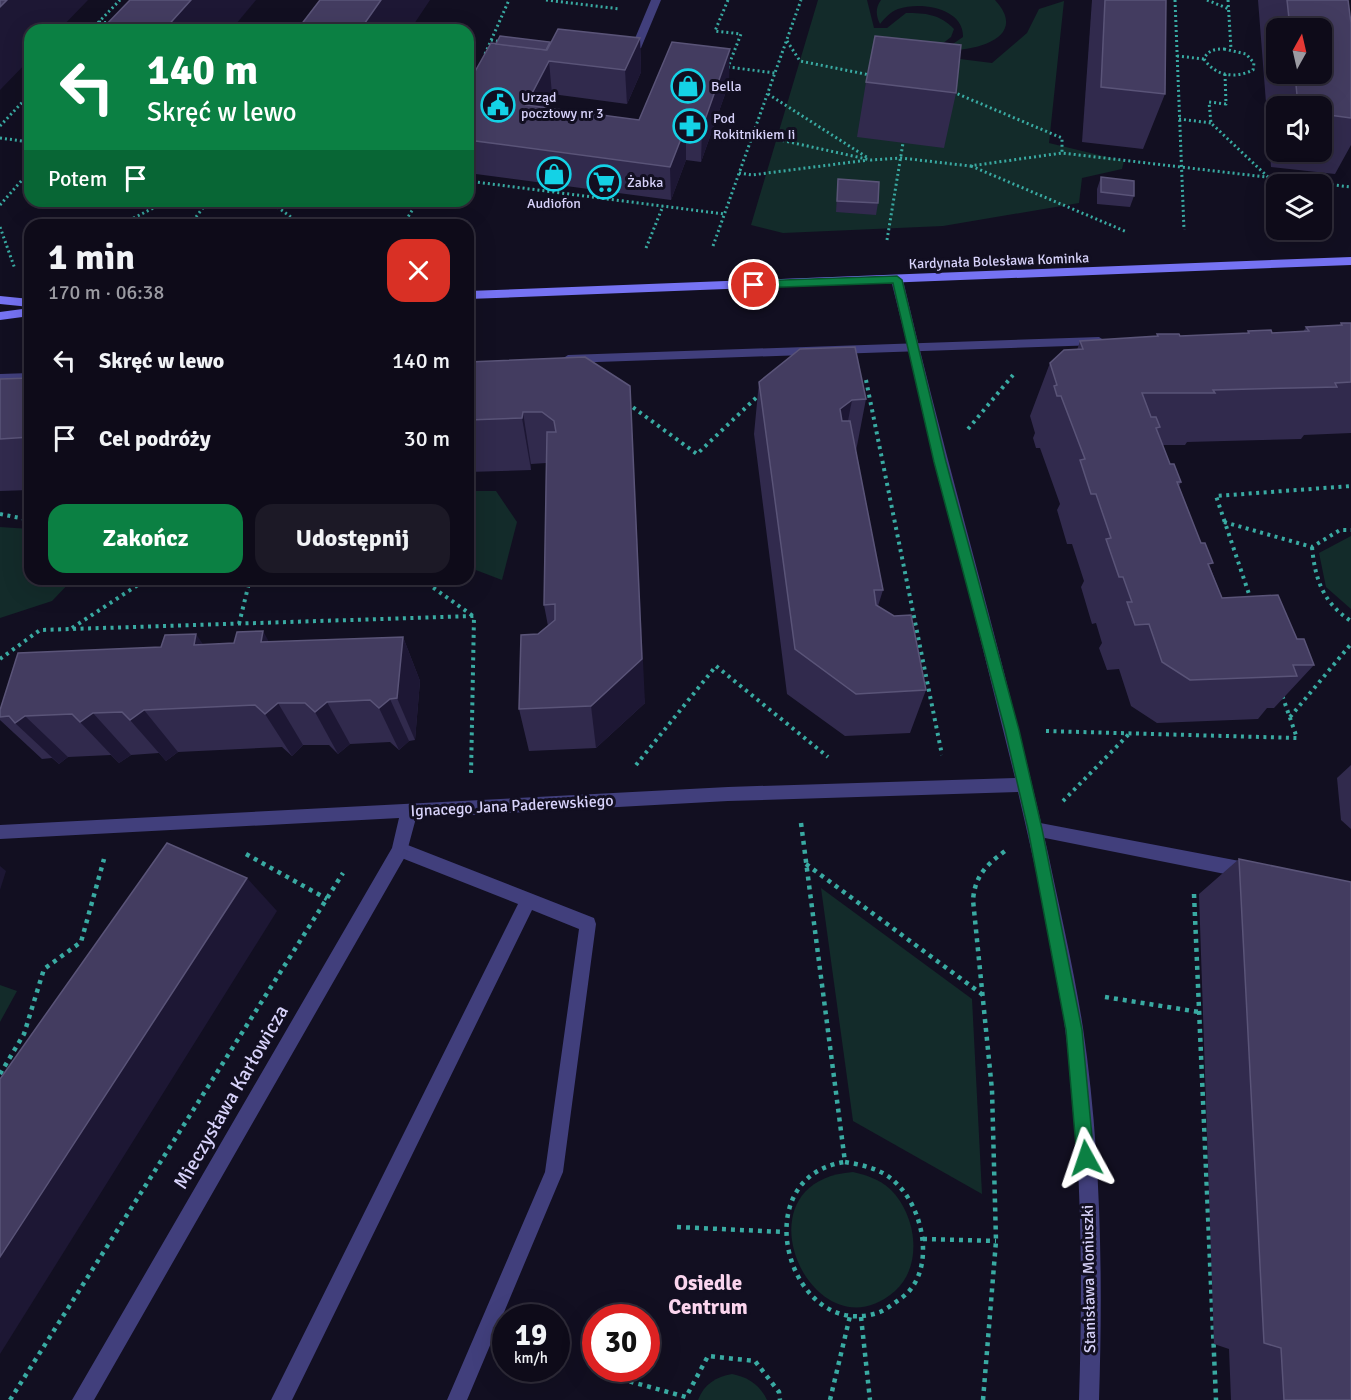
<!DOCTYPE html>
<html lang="pl">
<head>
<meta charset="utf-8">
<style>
  body { margin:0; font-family:Signika,sans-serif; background:#1c1926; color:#f1f3f6; height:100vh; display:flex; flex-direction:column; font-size:22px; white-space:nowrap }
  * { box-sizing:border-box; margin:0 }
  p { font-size:20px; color:#9b9ba2 }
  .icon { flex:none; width:33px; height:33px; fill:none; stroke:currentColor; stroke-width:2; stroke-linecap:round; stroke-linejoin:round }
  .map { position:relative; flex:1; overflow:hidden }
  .drawer { position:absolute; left:24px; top:219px; width:450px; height:366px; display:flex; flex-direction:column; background:#0e0b19; border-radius:18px; box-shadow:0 6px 24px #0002,0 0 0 2px #2e2b38 }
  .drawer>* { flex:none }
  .hud { position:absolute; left:24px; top:24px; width:450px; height:183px; border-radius:18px; box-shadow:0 6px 24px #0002,0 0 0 2px #2e2b38; background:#0b8043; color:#fff; overflow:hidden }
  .needle { width:39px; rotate:8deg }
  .controls { position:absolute; left:1266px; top:18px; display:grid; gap:12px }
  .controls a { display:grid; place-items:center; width:66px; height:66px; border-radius:12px; background:#0e0b19; box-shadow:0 6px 24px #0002,0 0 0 2px #2e2b38; font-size:30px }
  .speed { position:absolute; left:492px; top:1304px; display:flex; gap:12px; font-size:30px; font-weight:700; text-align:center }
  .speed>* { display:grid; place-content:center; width:78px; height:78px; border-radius:50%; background:#0e0b19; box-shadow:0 6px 24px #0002,0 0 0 2px #2e2b38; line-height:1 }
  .speed small { font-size:15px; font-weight:400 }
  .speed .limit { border:9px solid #d22; background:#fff; color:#111 }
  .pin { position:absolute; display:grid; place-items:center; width:51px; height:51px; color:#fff; margin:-26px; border:3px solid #fff; border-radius:50%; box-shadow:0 2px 6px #0007 }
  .me { position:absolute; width:66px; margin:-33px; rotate:355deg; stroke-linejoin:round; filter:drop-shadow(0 0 4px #0008) }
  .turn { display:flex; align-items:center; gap:21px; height:126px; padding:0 24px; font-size:27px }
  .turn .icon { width:78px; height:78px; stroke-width:2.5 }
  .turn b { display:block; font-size:42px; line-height:51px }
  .then { display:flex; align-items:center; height:57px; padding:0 24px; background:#0003; gap:12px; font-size:22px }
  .round { display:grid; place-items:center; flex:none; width:63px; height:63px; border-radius:18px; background:#1c1926 }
  .head { display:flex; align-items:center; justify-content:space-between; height:102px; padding:0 24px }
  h1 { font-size:36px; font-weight:700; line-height:45px }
  .action { display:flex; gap:12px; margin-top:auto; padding:12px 24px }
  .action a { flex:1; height:69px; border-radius:18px; background:#0b8043; color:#fff; font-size:24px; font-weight:700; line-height:69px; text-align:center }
  .action a+a { background:#1c1926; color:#f1f3f6 }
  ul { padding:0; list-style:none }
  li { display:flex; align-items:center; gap:18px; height:78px; padding:0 24px }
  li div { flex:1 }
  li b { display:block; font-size:22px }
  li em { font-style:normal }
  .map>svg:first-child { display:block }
</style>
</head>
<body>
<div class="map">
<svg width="1351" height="1400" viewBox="0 0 1351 1400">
  <rect width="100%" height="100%" fill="#120f21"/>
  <g fill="#132b2a">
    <path d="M818 0H867L874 28H887L906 13C925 13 940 14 954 29L951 37 928 55 992 63 1027 33 1039 9 1064 1 1049 143 1124 161 1122 169 1082 178 1079 203 943 226 783 233 751 225Z"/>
    <path d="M881 0H995C1030 38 974 52 944 50L963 37C964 8 921 1 898 9 890 12 885 18 880 24 876 16 875 8 881 0Z"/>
    <path d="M468 491H496L517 522 502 580 468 567Z"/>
    <path d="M0 527 30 529V579H73L52 601 0 618Z"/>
    <path d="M1351 536V609L1326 587 1319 553Z"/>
    <path d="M821 888 972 999 982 1194 853 1121Z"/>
    <path d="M0 985 17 991 0 1022Z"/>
    <path d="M853 1172C866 1175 879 1179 890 1189 916 1214 924 1265 895 1291 814 1362 731 1181 853 1172Z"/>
    <path d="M732 1374C748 1377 760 1385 767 1400H698C704 1384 716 1377 732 1374Z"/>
  </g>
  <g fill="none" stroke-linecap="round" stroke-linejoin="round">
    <g stroke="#39aaa2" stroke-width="3" stroke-dasharray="2 3" stroke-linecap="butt">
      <path d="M546 0 620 9"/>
      <path d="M728 0 715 31 741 34 728 67 775 73"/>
      <path d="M1175 0 1184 230"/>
      <path d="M1207 0 1229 9"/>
      <path d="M1228 0 1231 49"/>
      <path d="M99 22 111 23"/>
      <path d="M91 30 120 0"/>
      <path d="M491 40 502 42"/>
      <path d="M787 41 800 61 870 75"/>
      <path d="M1224 49 1246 54 1254 63 1253 70C1235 79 1215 76 1204 59 1208 50 1215 49 1224 49Z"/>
      <path d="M485 54 509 0"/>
      <path d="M1177 56 1204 59"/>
      <path d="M1225 74 1226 104 1209 102 1211 123 1268 177"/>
      <path d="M953 92 1062 138V153"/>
      <path d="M768 94 868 158"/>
      <path d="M1179 119 1211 123"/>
      <path d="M0 126 30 94"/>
      <path d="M753 134 871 160 901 158 970 166 1062 153 1351 187"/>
      <path d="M0 138 30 142"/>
      <path d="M971 166 1127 232"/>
      <path d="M739 173 752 175 868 160"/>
      <path d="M468 181 724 214"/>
      <path d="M269 201 302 225"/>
      <path d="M0 205 30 171"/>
      <path d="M120 225 167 201"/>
      <path d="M190 225 208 201"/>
      <path d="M403 225 418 201"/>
      <path d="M0 227 15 269"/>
      <path d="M887 240 903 143"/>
      <path d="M713 246 801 0"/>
      <path d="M646 248 663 206"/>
    </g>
    <g stroke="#39aaa2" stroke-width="4" stroke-dasharray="3 4.5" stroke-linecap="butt">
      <path d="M866 380 942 755"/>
      <path d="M627 403 697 454 759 395"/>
      <path d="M968 429 1013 375"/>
      <path d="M0 514 30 520"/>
      <path d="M1224 522 1312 547 1340 530H1351"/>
      <path d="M1312 547C1315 579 1323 603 1351 621"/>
      <path d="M421 579 473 616"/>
      <path d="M1251 600 1216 496 1351 486"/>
      <path d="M239 624 250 579"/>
      <path d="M72 628 147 579"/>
      <path d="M0 659 40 630 474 616 471 775"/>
      <path d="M1290 717 1351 644"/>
      <path d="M1046 731 1297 738 1282 695"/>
      <path d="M636 765 716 666 828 757"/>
      <path d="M1063 801 1129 734"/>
    </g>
    <g stroke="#39aaa2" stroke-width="4.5" stroke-dasharray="4 5" stroke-linecap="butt">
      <path d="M801 823 845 1162"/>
      <path d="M246 854 327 899"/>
      <path d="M806 864 983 995"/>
      <path d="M1194 894 1216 1400"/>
      <path d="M1105 997 1199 1012"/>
      <path d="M0 1074 24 1034 44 969 81 942 104 859"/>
      <path d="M845 1162C863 1165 882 1169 895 1182 925 1209 937 1274 900 1299 894 1303 887 1309 880 1312 790 1345 741 1177 845 1162Z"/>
      <path d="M677 1227 784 1232"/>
      <path d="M923 1239 996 1241"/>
      <path d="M861 1317 870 1400"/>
      <path d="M621 1379 686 1397 708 1356 755 1361 779 1392 780 1400"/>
      <path d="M10 1400 343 873"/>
      <path d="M830 1400 850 1316"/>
      <path d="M983 1400 996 1241 992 1090 973 900C975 876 986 865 1005 851"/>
    </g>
    <g fill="#413f7c" fill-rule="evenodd">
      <path d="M1099 337 1105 341 1099 345 568 363 562 359 568 355Z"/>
      <path d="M30 373V381L0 382V374Z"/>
      <path d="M1035 822 1250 863 1256 866 1258 871 1256 876 1250 879 1035 836 1029 834 1027 829 1029 824Z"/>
      <path d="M400 842 594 918 596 924 563 1172 467 1400H447L545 1172 579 929 532 910 292 1400H271L518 904 394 855 392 850 394 845Z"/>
    </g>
    <g fill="#413f7c" fill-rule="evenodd">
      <path d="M651 0H661L641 48 633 50 631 48Z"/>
      <path d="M897 276 903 280C948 472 1005 661 1048 853 1060 911 1074 969 1083 1028 1101 1150 1103 1277 1099 1400H1079C1083 1277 1082 1150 1065 1028 1054 949 1036 870 1018 792L728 801 416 818 406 855 94 1400H72L392 848 399 818 0 839V825L728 787 1015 778 891 280Z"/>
    </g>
    <g fill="#7673f3" fill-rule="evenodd">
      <path d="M1351 257V265L468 299V291Z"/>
      <path d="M0 296 30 299V307L0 304Z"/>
      <path d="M30 308V316L0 320V312Z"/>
    </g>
  </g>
  <g fill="#312a4d" fill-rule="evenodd">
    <path d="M1092 0H1166L1165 94 1143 149 1082 142Z"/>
    <path d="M1258 0H1348L1351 23V145L1335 174 1271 167ZM1276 28H1322V74H1276ZM1276 106H1322V152H1276Z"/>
    <path d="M640 38 641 72 627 104 552 94 546 107 639 120 729 83 701 162 686 160 671 200 468 173V84L496 44 550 42V45Z"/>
    <path d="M866 82 956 93 944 148 857 137Z"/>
    <path d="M1101 177 1134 196 1130 207 1097 204V189Z"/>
    <path d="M838 179 878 203 876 215 836 212Z"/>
    <path d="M1341 323H1351V433L1304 435 1301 439 1187 442 1185 445H1163L1170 464 1181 482 1179 486 1222 598 1297 639 1314 665 1274 708H1267L1258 719 1157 723 1131 706 1119 669 1107 670 1099 648 1102 643 1096 623 1092 624 1081 587 1084 581 1072 544H1067L1057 510 1060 504 1040 448H1036L1033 438 1035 433 1030 416 1050 363 1077 350 1080 341 1156 337 1157 334 1180 336 1246 334 1248 331 1272 333 1303 332 1306 327 1339 325Z"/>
    <path d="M585 357 645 703 596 748 529 751 519 709 538 634 548 626 544 605 546 463 531 464V470L468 472V362Z"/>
    <path d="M30 378V490L0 491V379Z"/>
    <path d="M759 382 866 399 856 451 883 590 878 606 926 690 910 733 845 736 787 694 754 434Z"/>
    <path d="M403 637 420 681 415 740 409 741 399 750 390 742 350 744 338 754 329 745H303L292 756 282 747 178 752 166 761 159 753 131 755 119 763 111 755 68 757 59 764 52 758 42 759 0 720V710L204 645Z"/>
    <path d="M1351 765V829L1341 820 1337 778Z"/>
    <path d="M1239 859 1351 1400H1231L1229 1349 1214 1344 1199 894Z"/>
  </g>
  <g fill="#1d1734">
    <path d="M7 0H88L59 30H30V59L0 90V7Z"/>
    <path d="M191 0H256L231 30H164Z"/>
    <path d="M381 0H430L410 30H360Z"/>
    <path d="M640 38 641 72 627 104 625 70Z"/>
    <path d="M730 49 729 83 701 162 702 128Z"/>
    <path d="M549 61 552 94 530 138 526 105Z"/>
    <path d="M686 126V160L671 200 670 167Z"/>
    <path d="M630 386 645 703 596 748 591 706Z"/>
    <path d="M852 400 842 452 840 409Z"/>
    <path d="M523 412 531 464V470L522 418Z"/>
    <path d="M263 631 288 676 261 642Z"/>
    <path d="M196 634 226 678 194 645Z"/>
    <path d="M403 637 420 681 415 740 397 698Z"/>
    <path d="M390 699 409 741 399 750 379 708Z"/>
    <path d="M327 702 350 744 338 754 315 712Z"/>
    <path d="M278 703 303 745 292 756 265 714Z"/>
    <path d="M144 710 178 752 166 761 130 720Z"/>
    <path d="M93 713 131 755 119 763 80 722Z"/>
    <path d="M25 716 68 757 59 764 15 723Z"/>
    <path d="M0 866 6 871 0 890Z"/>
    <path d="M247 878 277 911 0 1354V1257Z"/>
  </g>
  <g fill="#433c60" stroke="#5a5478" stroke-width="1.5">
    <path d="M0 0H7L0 7Z"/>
    <path d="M130 0H191L164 30H101Z"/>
    <path d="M320 0H381L360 30H297Z"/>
    <path d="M1105 0H1166L1165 94 1101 87Z"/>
    <path d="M1287 0H1348L1351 23V118L1322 114V106H1298L1295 74H1322V28H1290Z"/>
    <path d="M558 29 640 38 625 70 549 61 526 105 639 120 672 42 730 49 702 128 686 126 670 167 468 140V84L491 43 547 50Z"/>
    <path d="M500 36 550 42 546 50 496 44Z"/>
    <path d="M875 36 961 45 956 93 866 82Z"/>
    <path d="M1101 177 1134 181V196L1101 192Z"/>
    <path d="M838 179 879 182 878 203 837 201Z"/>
    <path d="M1341 323H1351V382L1335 383 1337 387 1213 390 1215 393H1142L1151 417H1156L1160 427 1156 428 1170 464H1174L1181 482H1177L1201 543H1205L1213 563 1208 564 1222 598 1278 595 1297 639H1304L1314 665H1293L1297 676 1190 680 1162 662 1149 624 1135 625 1127 602H1132L1123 577H1119L1106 539 1111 538 1096 494H1091L1080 460 1085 459 1061 396H1057L1054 386 1057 385 1050 363 1064 350 1083 349 1080 341 1158 336 1157 334H1179L1180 336 1249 333 1248 331 1271 330 1272 333 1309 331 1306 327 1342 325Z"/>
    <path d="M855 347 866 399 852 400 840 409 842 421H850L883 590H874L876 605 894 616 911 615 926 690 856 694 795 649 759 382 800 349Z"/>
    <path d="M585 357 630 386 642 659 591 706 519 709 521 635 538 634 555 620V604L544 605 547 432H556L554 421 542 412H523L522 418 468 420V362Z"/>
    <path d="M30 378V437L0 439V379Z"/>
    <path d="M263 631 261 642 403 637 397 698 390 699 379 708 370 700 327 702 315 712 305 703H278L265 714 255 705 144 710 130 720 122 712 93 713 80 722 72 714 25 716 15 723 9 716 0 717V710L18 653 161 647 165 635 196 634 194 645 234 643 237 632Z"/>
    <path d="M167 843 247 878 0 1257V1079Z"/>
    <path d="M1239 859 1351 882V1400H1284L1281 1348 1264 1343Z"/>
  </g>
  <path fill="#0b8043" stroke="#07532c" stroke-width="1.5" d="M897 276 902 280 946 462 1019 730 1042 829 1082 1030 1094 1158 1092 1164 1086 1166 1080 1164 1077 1158 1066 1030 1028 829 1005 730 934 462 893 283 754 288 749 285 754 281Z"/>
  <defs>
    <g id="shop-ring" transform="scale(1.725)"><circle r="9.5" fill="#120f21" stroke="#14d2e6" stroke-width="1.5"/><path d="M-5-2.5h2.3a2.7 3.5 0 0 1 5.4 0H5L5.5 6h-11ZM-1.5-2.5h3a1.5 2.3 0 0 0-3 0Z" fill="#14d2e6"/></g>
    <g id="civic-ring" transform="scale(1.725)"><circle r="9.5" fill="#120f21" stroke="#14d2e6" stroke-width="1.5"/><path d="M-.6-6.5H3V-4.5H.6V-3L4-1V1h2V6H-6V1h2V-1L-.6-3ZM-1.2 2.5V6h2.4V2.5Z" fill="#14d2e6"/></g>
    <g id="pharmacy-ring" transform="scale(1.725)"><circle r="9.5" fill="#120f21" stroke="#14d2e6" stroke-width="1.5"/><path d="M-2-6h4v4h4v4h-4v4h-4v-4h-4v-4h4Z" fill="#14d2e6"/></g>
    <g id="supermarket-ring" transform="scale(1.725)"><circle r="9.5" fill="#120f21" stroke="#14d2e6" stroke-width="1.5"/><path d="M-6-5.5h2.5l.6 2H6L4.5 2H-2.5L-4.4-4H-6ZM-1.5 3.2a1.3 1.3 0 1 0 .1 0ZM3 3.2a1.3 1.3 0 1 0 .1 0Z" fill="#14d2e6"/></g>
  </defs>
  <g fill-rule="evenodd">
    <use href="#shop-ring" x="688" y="86"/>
    <use href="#civic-ring" x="498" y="105"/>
    <use href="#pharmacy-ring" x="690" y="126"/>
    <use href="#shop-ring" x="554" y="174"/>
    <use href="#supermarket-ring" x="604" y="182"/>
  </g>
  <g text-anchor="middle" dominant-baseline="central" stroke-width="6" stroke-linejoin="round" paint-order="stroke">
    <g font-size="14" fill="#d8d3fb" stroke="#120f21" text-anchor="start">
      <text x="711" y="86">Bella</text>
      <text x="521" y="97">Urząd<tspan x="521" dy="16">pocztowy nr 3</tspan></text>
      <text x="713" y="118">Pod<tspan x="713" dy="16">Rokitnikiem Ii</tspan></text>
      <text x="627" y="182">Żabka</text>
      <text x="554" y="203" text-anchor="middle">Audiofon</text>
    </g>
    <g font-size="14" fill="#d8d3fb" stroke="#120f21">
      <text transform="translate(999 261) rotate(-2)">Kardynała Bolesława Kominka</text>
    </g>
    <g font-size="16" fill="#d8d3fb" stroke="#120f21">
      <text transform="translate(512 806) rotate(-3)">Ignacego Jana Paderewskiego</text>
      <text transform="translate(1089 1279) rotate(-91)">Stanisława Moniuszki</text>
    </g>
    <g font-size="20" fill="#d8d3fb" stroke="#120f21">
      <text transform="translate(231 1097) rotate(-60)">Mieczysława Karłowicza</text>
    </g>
    <g font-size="21" font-weight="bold" fill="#fbd5ee" stroke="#120f21">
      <text x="708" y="1283">Osiedle<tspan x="708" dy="24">Centrum</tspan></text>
    </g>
  </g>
</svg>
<div class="controls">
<a><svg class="needle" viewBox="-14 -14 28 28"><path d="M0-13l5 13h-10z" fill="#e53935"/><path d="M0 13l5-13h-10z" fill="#9b9ba2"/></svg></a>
<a><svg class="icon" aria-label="sound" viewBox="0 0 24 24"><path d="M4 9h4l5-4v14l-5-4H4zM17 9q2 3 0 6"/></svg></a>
<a><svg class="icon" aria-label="layers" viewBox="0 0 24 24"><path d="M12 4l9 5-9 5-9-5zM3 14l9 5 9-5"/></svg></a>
</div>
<div class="speed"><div>19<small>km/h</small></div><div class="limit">30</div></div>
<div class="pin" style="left:754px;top:285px;background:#d93025"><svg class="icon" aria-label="arrive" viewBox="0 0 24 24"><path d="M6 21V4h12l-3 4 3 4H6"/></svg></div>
<svg class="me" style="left:1086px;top:1158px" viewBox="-20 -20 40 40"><path d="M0-17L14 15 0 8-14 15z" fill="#0b8043" stroke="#fff" stroke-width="4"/></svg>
<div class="hud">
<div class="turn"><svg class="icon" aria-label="left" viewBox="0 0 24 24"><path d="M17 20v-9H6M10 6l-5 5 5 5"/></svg><div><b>140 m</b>Skręć w lewo</div></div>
<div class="then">Potem<svg class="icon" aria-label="arrive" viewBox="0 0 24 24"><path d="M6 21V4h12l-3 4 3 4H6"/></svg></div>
</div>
<section class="drawer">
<div class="head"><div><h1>1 min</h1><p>170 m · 06:38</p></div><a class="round" style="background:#d93025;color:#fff"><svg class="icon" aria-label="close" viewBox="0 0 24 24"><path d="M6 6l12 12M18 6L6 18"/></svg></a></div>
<ul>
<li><svg class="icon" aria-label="left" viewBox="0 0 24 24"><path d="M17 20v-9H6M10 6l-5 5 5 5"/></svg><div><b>Skręć w lewo</b></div><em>140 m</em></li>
<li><svg class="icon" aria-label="arrive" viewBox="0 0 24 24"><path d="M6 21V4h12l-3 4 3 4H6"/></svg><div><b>Cel podróży</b></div><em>30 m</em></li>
</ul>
<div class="action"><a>Zakończ</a><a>Udostępnij</a></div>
</section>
</div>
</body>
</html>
